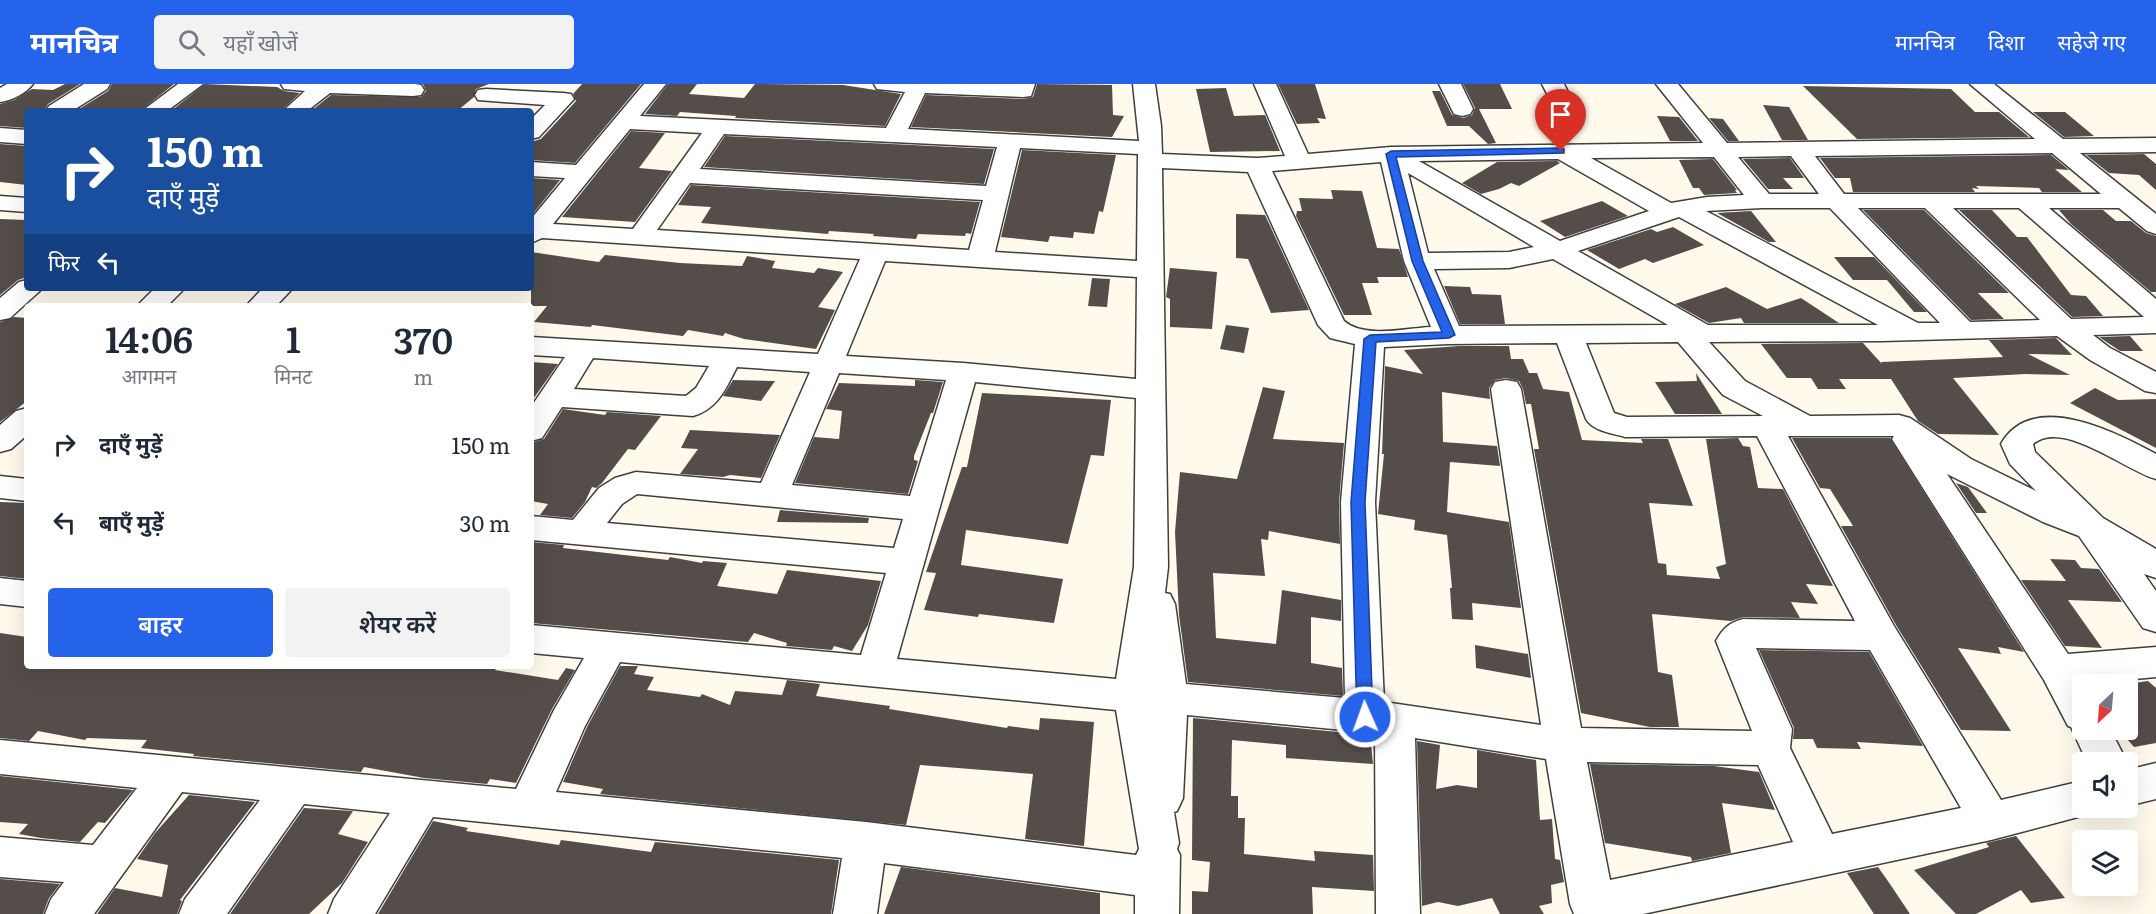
<!DOCTYPE html>
<html lang="hi">
<head>
<meta charset="utf-8">
<style>
  body { margin:0; font-family:Literata,"Noto Sans Devanagari",serif; background:#f2f2f3; color:#1f2937; height:100vh; display:flex; flex-direction:column; font-size:22px; white-space:nowrap }
  * { box-sizing:border-box; margin:0 }
  p { font-size:20px; color:#747a83 }
  .icon { flex:none; width:33px; height:33px; fill:none; stroke:currentColor; stroke-width:2; stroke-linecap:round; stroke-linejoin:round }
  .map { position:relative; flex:1; overflow:hidden }
  .sheet { position:absolute; left:24px; top:219px; width:510px; height:366px; display:flex; flex-direction:column; background:#fff; border-radius:6px; box-shadow:0 6px 24px #0002 }
  .sheet>* { flex:none }
  .hud { position:absolute; left:24px; top:24px; width:510px; height:183px; border-radius:6px; box-shadow:0 6px 24px #0002; background:#1a4fa0; color:#fff; overflow:hidden }
  .needle { width:39px; rotate:206deg }
  .tools { position:absolute; left:2072px; top:590px; display:grid; gap:12px }
  .tools a { display:grid; place-items:center; width:66px; height:66px; border-radius:6px; background:#fff; box-shadow:0 6px 24px #0002; font-size:30px }
  .pin { position:absolute; display:grid; place-items:center; width:51px; height:51px; color:#fff; margin:-62px -26px; border-radius:50% 50% 50% 0; rotate:-45deg; box-shadow:0 0 6px #0007 }
  .pin .icon { rotate:45deg }
  .me { position:absolute; width:66px; margin:-33px; rotate:358deg; stroke-linejoin:round; filter:drop-shadow(0 0 4px #0008) }
  .turn { display:flex; align-items:center; gap:21px; height:126px; padding:0 24px; font-size:27px }
  .turn .icon { width:78px; height:78px; stroke-width:2.5 }
  .turn b { display:block; font-size:42px; line-height:51px }
  .then { display:flex; align-items:center; height:57px; padding:0 24px; background:#0003; gap:12px; font-size:22px }
  .eta { display:flex; justify-content:space-evenly; align-items:center; height:102px; text-align:center }
  .eta b { font-size:36px; font-weight:600; line-height:42px }
  .cta { display:flex; gap:12px; margin-top:auto; padding:12px 24px }
  .cta a { flex:1; height:69px; border-radius:6px; background:#2563eb; color:#fff; font-size:24px; font-weight:600; line-height:69px; text-align:center }
  .cta a+a { background:#f2f2f3; color:#1f2937 }
  ul { padding:0; list-style:none }
  li { display:flex; align-items:center; gap:18px; height:78px; padding:0 24px }
  li div { flex:1 }
  li b { display:block; font-size:22px }
  li em { font-style:normal }
  header { display:flex; align-items:center; gap:36px; box-sizing:border-box; height:84px; padding:0 30px; background:#2563eb; color:#fff }
  header strong { font-size:28px }
  nav { display:flex; gap:33px; margin-inline-start:auto; font-size:21px }
  .search { width:420px; height:54px; background:#f2f2f3; display:flex; align-items:center; gap:15px; box-sizing:border-box; padding:0 21px; border-radius:6px; color:#747a83; font-size:22px }
  .map>svg:first-child { display:block }
</style>
</head>
<body>
<header>
<strong>मानचित्र</strong>
<div class="search"><svg class="icon" aria-label="search" viewBox="0 0 24 24"><circle cx="10" cy="10" r="6"/><path d="M15 15l6 6"/></svg>यहाँ खोजें</div>
<nav><a>मानचित्र</a><a>दिशा</a><a>सहेजे गए</a></nav>
</header>
<div class="map">
<svg width="2156" height="830" viewBox="0 0 2156 830">
  <rect width="100%" height="100%" fill="#fffaec"/>
  <g fill="#554d49">
    <path d="M65 0H80L48 20 44 27H27V44L0 42V20L14 16 32 5 53 6Z"/>
    <path d="M112 0H174L140 27H76L108 7Z"/>
    <path d="M205 0 277 3 284 7 300 9 281 27H171Z"/>
    <path d="M423 0H489L476 5 474 13 457 27H311L331 11 421 13 426 7Z"/>
    <path d="M582 0H641L575 79 531 76V58L541 55 576 17 573 10Z"/>
    <path d="M668 0H697L689 10 744 14 755 0 843 1 901 10 885 42 735 34 736 32 680 28 677 32 645 30Z"/>
    <path d="M1037 0 1112 1 1113 31 1124 32 1112 53 911 43 926 11 1023 15 1033 13Z"/>
    <path d="M1278 0H1315L1326 35 1317 34 1320 39 1297 40Z"/>
    <path d="M1463 0H1500L1512 25H1479L1496 59 1488 60 1469 42H1447L1432 7H1440L1452 31 1463 34 1472 31 1475 24Z"/>
    <path d="M1803 2 1951 5 1975 28H1999L2029 53 1857 55Z"/>
    <path d="M1226 4 1234 32 1265 31 1280 67 1210 68 1196 5Z"/>
    <path d="M1763 21 1789 23 1808 56H1782Z"/>
    <path d="M2033 28H2065L2094 52 2064 53Z"/>
    <path d="M1657 32 1679 33 1698 57H1670Z"/>
    <path d="M1709 34 1723 35 1739 57H1728Z"/>
    <path d="M631 47 665 49 639 84 672 87 635 138 562 133Z"/>
    <path d="M725 52 994 65 984 100 704 83Z"/>
    <path d="M0 60 27 62V101L0 98Z"/>
    <path d="M1022 66 1116 71 1103 128 1099 127 1094 150 1074 148 1073 154 1050 152 1048 158 1001 153Z"/>
    <path d="M2144 70 2156 80V106L2139 91 2109 89 2086 71Z"/>
    <path d="M2051 71 2069 86 2055 85 2082 108H2042L2039 104 1976 102 1979 105 1972 104 1975 108H1853L1850 94H1835L1820 74Z"/>
    <path d="M1790 74 1804 94H1783L1793 105H1768L1743 75Z"/>
    <path d="M1713 75 1737 106H1735L1737 109 1704 111 1699 104H1693L1679 76Z"/>
    <path d="M1557 77 1560 79 1519 102 1511 99 1499 105 1481 110 1462 99 1497 78Z"/>
    <path d="M531 94 560 96 532 131H531Z"/>
    <path d="M691 101 980 118 971 150 966 149 965 152 918 150 916 155 873 152 874 150 829 147 828 150 701 139 711 123 678 121Z"/>
    <path d="M1331 106 1362 107 1377 164 1399 165 1408 193H1377L1379 199H1362L1372 231H1344L1296 132 1297 127H1302L1299 114 1333 115Z"/>
    <path d="M1602 117 1628 132 1565 153 1540 137Z"/>
    <path d="M1863 126H1924L2009 209H1978L2004 235 1971 236Z"/>
    <path d="M1959 126H1992L2017 153H2027L2071 211 2086 212 2103 232 2072 233Z"/>
    <path d="M2059 126H2103L2116 137H2131L2146 149 2156 152V208H2151L2071 140Z"/>
    <path d="M1751 127 1776 158H1769L1717 129Z"/>
    <path d="M1236 130 1265 131 1309 226 1271 229 1248 175 1236 174Z"/>
    <path d="M0 135 27 136V193L18 196 0 211Z"/>
    <path d="M1673 143 1704 161 1653 179 1645 175 1619 185 1587 166 1651 145 1657 148Z"/>
    <path d="M531 168 599 178 605 171 680 179 742 182 747 172 775 177 772 184 814 189 818 184 843 188 818 223 835 226 816 265 744 255 725 249 723 252 688 246 683 252 592 241 591 243 534 238 547 222H531Z"/>
    <path d="M1834 173H1874L1927 228H1914L1887 196H1853Z"/>
    <path d="M1170 184 1217 188 1212 245 1170 243V215L1166 213Z"/>
    <path d="M1092 194 1110 195 1107 223 1088 222Z"/>
    <path d="M1444 202 1470 203 1472 210 1501 211 1505 240H1460Z"/>
    <path d="M1726 203 1767 225 1801 214 1839 239H1744L1741 234 1709 239 1675 220Z"/>
    <path d="M14 233 27 234V317L0 338V238Z"/>
    <path d="M1226 241 1249 244 1244 269 1220 265Z"/>
    <path d="M2130 252 2143 267H2120L2099 253Z"/>
    <path d="M2056 254 2072 271 2028 270 2070 291 2025 290 1953 294 1999 351 1938 350 1918 337 1891 295H1839L1846 305H1818L1811 294H1787L1761 260 1863 259 1882 280 1881 278 2003 273 1989 256Z"/>
    <path d="M1459 262H1509L1511 275H1523L1529 289H1537L1543 305 1569 308 1582 356 1643 359 1641 355H1668L1693 422 1649 419 1658 479 1666 480 1667 491 1720 495 1716 483 1726 480 1706 355 1738 354 1743 362 1750 363 1758 404 1783 405 1833 502 1806 500 1818 520 1791 518 1800 534 1743 533 1731 537 1652 530 1658 588 1672 591 1679 643H1650L1581 629 1534 365H1539L1531 320H1526L1523 305 1519 297 1506 294 1495 296 1489 304 1490 315 1442 308 1443 358 1497 362 1500 382 1450 378 1447 428 1509 438 1521 524 1472 519 1473 536 1452 535 1450 504H1452L1447 451 1414 446 1415 436 1378 430 1384 370H1382L1385 282 1423 290 1404 266Z"/>
    <path d="M531 278 558 280 531 318Z"/>
    <path d="M1696 289 1701 297 1722 330H1675L1655 298 1697 297Z"/>
    <path d="M733 296 775 297 761 317 723 312Z"/>
    <path d="M915 296 943 298 933 329H931L914 372V376L918 377 908 410 795 399 814 353 839 355 842 327 826 325 839 299 915 302Z"/>
    <path d="M1263 303 1285 307 1273 355 1344 359 1339 418 1340 460 1269 447 1268 456 1261 455 1265 492 1213 489 1216 554 1276 560 1282 506 1341 516V537L1311 533V579L1342 584 1343 612 1188 598 1179 531 1175 448 1180 388 1237 395Z"/>
    <path d="M2095 304 2118 316 2156 315V364L2070 319Z"/>
    <path d="M982 309 1111 316 1104 372 1091 371 1068 460 966 446 961 481 1063 495 1054 539 979 530 978 533 924 526 936 489 926 488 962 383H967Z"/>
    <path d="M563 325 605 331 607 328 661 332 635 366 628 365 602 399 596 404 592 403 585 418 572 434 540 431 548 420 531 417V359L544 355Z"/>
    <path d="M690 346 780 351 761 394 730 391 723 393 680 390 698 365 681 364Z"/>
    <path d="M1792 354H1890L2024 568 1998 563 2001 570 1958 564 2011 647 1961 646 1896 541 1841 442H1853L1830 405 1820 404Z"/>
    <path d="M1956 399 1968 403 1987 429H1976Z"/>
    <path d="M0 418 27 419V495L0 492Z"/>
    <path d="M780 426 869 434 868 439 777 438Z"/>
    <path d="M531 458 564 461 563 464 668 476 670 473 702 479 703 477 727 479 717 502 777 510 787 486 881 497 868 541 852 567 834 562 832 566 786 562 787 559 754 549 748 558 531 539Z"/>
    <path d="M2050 475 2075 476 2081 484 2099 485 2122 518 2068 516 2102 564 2065 562 2021 496 2066 497Z"/>
    <path d="M0 549 27 553V582H498L495 586 558 596 566 584 575 586 552 625 516 699 490 695 487 700 424 694 364 683 361 688 193 672 194 670 141 664 147 656 87 654 85 656 38 647 29 657 0 654Z"/>
    <path d="M1475 561 1528 570 1531 594 1476 584Z"/>
    <path d="M1759 566 1869 568 1923 662 1857 658 1861 665 1817 664 1813 655H1793L1794 644Z"/>
    <path d="M620 582H638L634 590 654 593 647 606 700 613 702 610 730 621 735 607 782 611 787 596 820 600 816 612 890 622 889 625 1007 644 1008 642 1039 646 1040 634 1094 638 1084 762 1025 755 1033 690 920 681 906 741 600 710 603 705 563 698 587 643Z"/>
    <path d="M2148 597 2156 604V659L2134 663 2127 655V600Z"/>
    <path d="M1193 634 1370 651 1373 680 1286 674V661L1232 656 1231 712H1238V734H1245L1244 770 1315 777 1314 767 1373 771 1374 807 1312 803 1313 830H1192V807L1208 808 1210 778 1192 776Z"/>
    <path d="M1417 657 1440 661 1436 705 1457 701 1477 704V666L1536 676 1540 736 1552 735 1555 775 1560 776 1564 798 1551 801 1552 819 1539 822 1544 830H1500L1492 814 1458 822 1438 818 1422 822Z"/>
    <path d="M1590 680 1714 682 1759 688 1775 726 1722 719 1731 769 1692 777 1691 773 1605 759Z"/>
    <path d="M0 692 133 706 105 739 98 738 80 758 41 754 19 750 28 740 0 738Z"/>
    <path d="M189 711 255 718 180 816 182 817 177 830H97L115 804 162 813 168 781 137 775 155 749Z"/>
    <path d="M304 724 353 727 338 750 368 758 342 799 309 830H230Z"/>
    <path d="M433 737 468 744 466 747 559 761 561 756 651 768 655 758 839 776 831 830H378Z"/>
    <path d="M2016 752 2065 814 2031 819 2021 806 1976 830H1956L1914 786 1989 763 1986 759Z"/>
    <path d="M901 783 1100 809V830H884Z"/>
    <path d="M1878 783 1890 800 1910 830H1874L1847 789Z"/>
    <path d="M0 795 60 800 49 814 43 830H0Z"/>
  </g>
  <g fill="none" stroke-linecap="round" stroke-linejoin="round">
    <g stroke="#3f3f3f" stroke-width="3">
      <g id="minor">
        <path d="M7 0H33C26 9 11 17 0 18V4Z"/>
        <path d="M84 0H110L107 5 72 27H46L49 22Z"/>
        <path d="M178 0H203L167 27H142Z"/>
        <path d="M281 0H415L421 1 424 6 421 11 413 12 330 9 307 27H283L305 7 284 5Z"/>
        <path d="M644 0H666L640 32 886 44 905 8 877 5 874 0H1035L1031 12 1023 13 925 9 908 45 1139 57 1133 0H1155L1161 42 1162 70 1257 74 1285 72 1254 0H1276L1308 70 1391 63 1703 59 1656 0H1678L1727 59 2035 55 1970 0H1994L2063 55 2156 54V68L2080 69 2156 130V150L2147 147 2119 124H2049L2156 215V249L2093 251 2110 264 2156 288V309L2145 307 2090 276 2057 252 1882 257 1709 258 1745 297 1810 332 1899 331 1910 334 1971 375 2036 407 2010 380 2001 360C2032 305 2116 348 2156 370V395C2126 387 2062 334 2033 360L2035 368 2103 434 2156 465V494L2144 490 2156 507V548L2143 544 2079 452 2043 438 1947 390 2068 570 2156 563V593L2082 600V645H2110L2127 678H2087L2071 643 2068 642 2044 596 1892 355 1894 352H1788L1894 542 2001 716 2082 697V723H2099L2097 728 1991 756 1643 830H1574L1570 820 1546 675 1415 654 1420 830H1376L1375 649 1187 631 1183 714 1177 727 1174 728 1179 759 1177 765 1180 771 1179 830H1135V811L884 779 877 830H833L842 774 433 733 375 830H328L334 815 390 729 304 720 227 830H179L185 815 260 716 182 708 94 830H45L51 815 64 798 0 793V753L93 761 137 704 0 690V656L516 705 554 626 584 574 531 569V541L861 571 886 489 531 456V432L573 436 599 404 615 394 636 388 761 399 810 288 737 283C726 304 718 325 693 332L562 323 542 354 531 357V323L565 273 531 271V253L818 270 860 175 542 154 531 159V135L565 94 531 92V78L576 81ZM630 45 702 49 633 145 553 140ZM724 50 997 63 986 102 700 85ZM1020 64 1138 70 1137 177 995 168ZM2052 69 2101 110H1844L1815 72ZM1791 72 1819 110H1769L1738 73ZM1714 73 1744 111 1707 113 1671 119 1591 74ZM1558 75 1649 127 1560 157 1419 77ZM1381 78 1404 177 1431 243C1406 244 1365 255 1344 237L1272 87ZM1162 84 1248 88 1318 241 1330 254 1355 260 1341 418 1345 614 1186 600 1175 520 1170 510 1165 509 1168 483ZM1408 89 1534 163 1509 168 1428 169ZM690 99 983 116 969 166 657 146ZM1762 124H1830L1940 239H1918L1706 127ZM1858 124H1925L2040 236 1970 238ZM1953 124H2019L2144 233 2071 235ZM1679 133 1878 241H1708L1578 167ZM1553 175 1668 241 1459 242 1434 185 1509 184ZM885 177 1137 193 1136 295 963 279 846 272ZM1678 258 1723 311 1763 332 1627 333 1614 329 1586 259ZM1449 260 1557 259 1586 335C1593 347 1612 349 1625 353L1757 352 1855 537 1743 535C1729 539 1723 544 1716 557L1752 647 1581 644 1521 305 1517 298 1506 296 1495 298 1491 305 1541 641 1384 618 1375 418 1384 263ZM593 274 709 282 696 304 686 312 574 305ZM839 289 946 296 910 412 792 401ZM975 298 1136 314 1134 483 1116 595 897 575ZM637 410 903 435 894 464 607 439 622 420ZM1756 564 1870 566 1961 724 1832 750 1790 664 1792 645ZM620 578 1116 626 1139 765 1136 771 866 738 556 708 585 642ZM1587 678 1758 681 1793 758 1610 796Z"/>
        <path d="M1439 0H1461L1473 25 1470 30 1462 32 1454 30Z"/>
        <path d="M1542 0H1564L1578 28 1575 33 1567 35 1559 33Z"/>
        <path d="M486 5 563 9 571 10 574 15 539 53 531 55V35L545 21 478 16 475 11 478 6Z"/>
        <path d="M0 44 27 46V60L0 58Z"/>
        <path d="M0 112 27 114V128L0 126Z"/>
        <path d="M27 196V204H43L10 234 0 236V214L19 198Z"/>
        <path d="M155 204H179L182 207 167 222H137Z"/>
        <path d="M263 204H293L276 222H246Z"/>
        <path d="M27 324V351L11 365 0 368V341L16 327Z"/>
        <path d="M0 392 27 395V417L0 414Z"/>
        <path d="M0 494 27 497V523L0 520Z"/>
        <path d="M2156 679V715L2127 722V686Z"/>
      </g>
    </g>
    <use href="#minor" fill="#fff" fill-rule="evenodd"/>
  </g>
  <path fill="#2563eb" stroke="#184099" stroke-width="1.5" d="M1561 64 1564 65V69L1396 73 1423 177 1455 251 1449 254 1376 258 1365 418 1373 633 1371 637 1365 639 1360 637 1357 633 1351 418 1364 255 1370 251 1442 248 1412 177 1386 70 1391 67Z"/>
</svg>
<div class="tools">
<a><svg class="needle" viewBox="-14 -14 28 28"><path d="M0-13l5 13h-10z" fill="#e53935"/><path d="M0 13l5-13h-10z" fill="#747a83"/></svg></a>
<a><svg class="icon" aria-label="sound" viewBox="0 0 24 24"><path d="M4 9h4l5-4v14l-5-4H4zM17 9q2 3 0 6"/></svg></a>
<a><svg class="icon" aria-label="layers" viewBox="0 0 24 24"><path d="M12 4l9 5-9 5-9-5zM3 14l9 5 9-5"/></svg></a>
</div>
<div class="pin" style="left:1561px;top:67px;background:#d93025"><svg class="icon" aria-label="arrive" viewBox="0 0 24 24"><path d="M6 21V4h12l-3 4 3 4H6"/></svg></div>
<svg class="me" style="left:1365px;top:633px" viewBox="-20 -20 40 40"><circle r="17" fill="#2563eb" stroke="#fff" stroke-width="3"/><path d="M0-11L8 9 0 5-8 9z" fill="#fff"/></svg>
<div class="hud">
<div class="turn"><svg class="icon" aria-label="right" viewBox="0 0 24 24"><path d="M7 20v-9h11M14 6l5 5-5 5"/></svg><div><b>150 m</b>दाएँ मुड़ें</div></div>
<div class="then">फिर<svg class="icon" aria-label="left" viewBox="0 0 24 24"><path d="M17 20v-9H6M10 6l-5 5 5 5"/></svg></div>
</div>
<section class="sheet">
<div class="eta">
<div><b>14:06</b><p>आगमन</p></div>
<div><b>1</b><p>मिनट</p></div>
<div><b>370</b><p>m</p></div>
</div>
<ul>
<li><svg class="icon" aria-label="right" viewBox="0 0 24 24"><path d="M7 20v-9h11M14 6l5 5-5 5"/></svg><div><b>दाएँ मुड़ें</b></div><em>150 m</em></li>
<li><svg class="icon" aria-label="left" viewBox="0 0 24 24"><path d="M17 20v-9H6M10 6l-5 5 5 5"/></svg><div><b>बाएँ मुड़ें</b></div><em>30 m</em></li>
</ul>
<div class="cta"><a>बाहर</a><a>शेयर करें</a></div>
</section>
</div>
</body>
</html>
